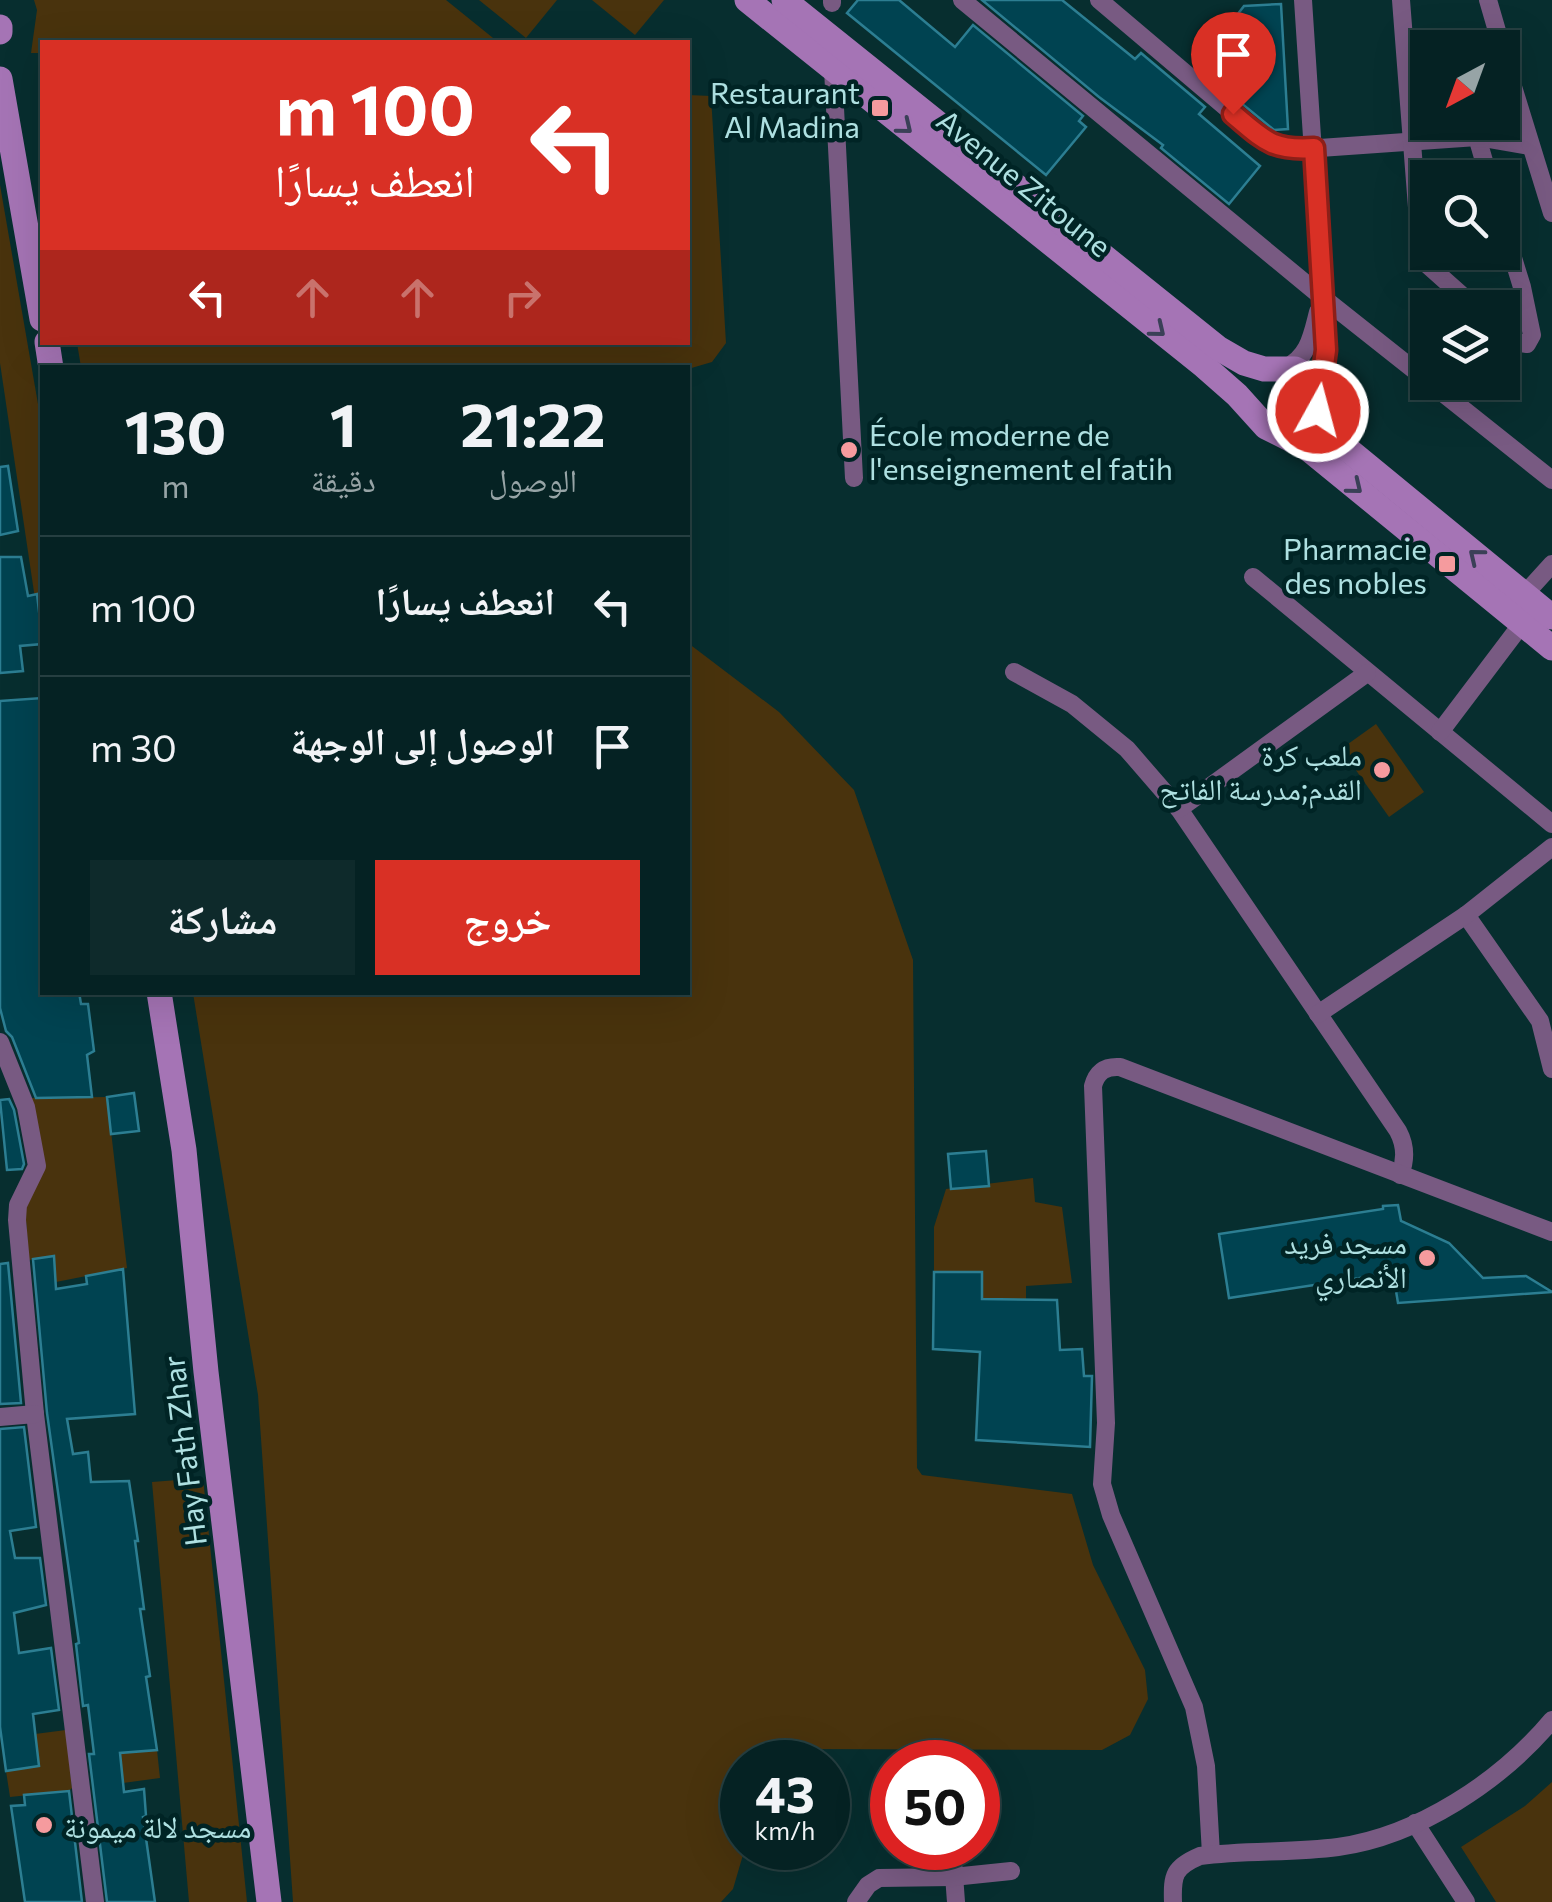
<!DOCTYPE html>
<html lang="ar">
<head>
<meta charset="utf-8">
<style>
  body { margin:0; font-family:Commissioner,"Noto Naskh Arabic",sans-serif; background:#0e2a2b; color:#f1f3f6; direction:rtl; height:100vh; display:flex; flex-direction:column; font-size:38px; white-space:nowrap }
  * { box-sizing:border-box; margin:0 }
  p { font-size:32px; color:#97a4a6 }
  .icon { flex:none; width:55px; height:55px; fill:none; stroke:currentColor; stroke-width:2; stroke-linecap:round; stroke-linejoin:round }
  .map { position:relative; flex:1; overflow:hidden; direction:ltr }
  .details { position:absolute; left:40px; top:365px; width:650px; height:630px; display:flex; flex-direction:column; background:#052223; border-radius:0px; box-shadow:0 10px 40px #0002,0 0 0 2px #263f41; direction:rtl }
  .details>* { flex:none }
  .hud { position:absolute; left:40px; top:40px; width:650px; height:305px; border-radius:0px; box-shadow:0 10px 40px #0002,0 0 0 2px #263f41; direction:rtl; background:#d93025; color:#fff; overflow:hidden }
  .needle { width:65px; rotate:221deg }
  .fabs { position:absolute; left:1410px; top:30px; display:grid; gap:20px }
  .fabs a { display:grid; place-items:center; width:110px; height:110px; border-radius:0px; background:#052223; box-shadow:0 10px 40px #0002,0 0 0 2px #263f41; font-size:50px }
  .speed { position:absolute; left:720px; top:1740px; display:flex; gap:20px; font-size:50px; font-weight:700; text-align:center }
  .speed>* { display:grid; place-content:center; width:130px; height:130px; border-radius:50%; background:#052223; box-shadow:0 10px 40px #0002,0 0 0 2px #263f41; line-height:1 }
  .speed small { font-size:25px; font-weight:400 }
  .speed .limit { border:15px solid #d22; background:#fff; color:#111 }
  .pin { position:absolute; display:grid; place-items:center; width:85px; height:85px; color:#fff; margin:-102px -42px; border-radius:50% 50% 50% 0; rotate:-45deg; box-shadow:0 0 10px #0007 }
  .pin .icon { rotate:45deg }
  .me { position:absolute; width:110px; margin:-55px; rotate:7deg; stroke-linejoin:round; filter:drop-shadow(0 0 8px #0008) }
  .turn { display:flex; align-items:center; gap:35px; height:210px; padding:0 50px; font-size:45px }
  .turn .icon { width:130px; height:130px; stroke-width:2.5 }
  .turn b { display:block; font-size:70px; line-height:85px }
  .lanes { display:flex; align-items:center; height:95px; padding:0 50px; background:#0003; justify-content:center; gap:50px; direction:ltr }
  .lanes .off { opacity:.35 }
  .eta { display:flex; justify-content:space-evenly; align-items:center; height:170px; text-align:center }
  .eta b { font-size:60px; font-weight:700; line-height:70px }
  .cta { display:flex; gap:20px; margin-top:auto; padding:20px 50px }
  .cta a { flex:1; height:115px; border-radius:0px; background:#d93025; color:#fff; font-size:40px; font-weight:700; line-height:115px; text-align:center }
  .cta a+a { background:#0e2a2b; color:#f1f3f6 }
  ul { padding:0; list-style:none }
  li { display:flex; align-items:center; gap:30px; height:140px; padding:0 50px; border-top:2px solid #263f41 }
  li div { flex:1 }
  li b { display:block; font-size:38px }
  li em { font-style:normal }
  .map>svg:first-child { display:block }
</style>
</head>
<body>
<div class="map">
<svg width="1552" height="1902" viewBox="0 0 1552 1902">
  <rect width="100%" height="100%" fill="#072e2f"/>
  <g fill="#49330d">
    <path d="M34 0H446L498 42H42V53H31L37 10Z"/>
    <path d="M479 0H557L526 38Z"/>
    <path d="M592 0H664L635 35Z"/>
    <path d="M688 95 711 96 726 343 712 362 688 369 81 367 77 343 688 342Z"/>
    <path d="M0 185 42 427V646L0 363Z"/>
    <path d="M688 643 779 712 854 790 913 960 917 1468 922 1475 1072 1494 1093 1565 1145 1670 1148 1699 1130 1735 1102 1750 798 1749 786 1762H742V1848H745L733 1889 721 1902H293L258 1395 193 993 688 992Z"/>
    <path d="M1376 724 1424 792 1389 817 1341 749Z"/>
    <path d="M107 1097 127 1268 56 1282 54 1257 29 1260 25 1208 43 1171 30 1098Z"/>
    <path d="M1033 1178 1035 1202 1062 1207 1072 1283 1026 1286V1300L982 1299 934 1272V1227L946 1189Z"/>
    <path d="M203 1478 247 1902H189L152 1482Z"/>
    <path d="M66 1730 72 1788 69 1791 10 1797 6 1771 39 1766 35 1734Z"/>
    <path d="M157 1750 160 1778 123 1783 120 1753Z"/>
    <path d="M1552 1782V1902H1496L1461 1847 1525 1806Z"/>
  </g>
  <g fill="#004351" stroke="#2c7e92" stroke-width="2.5">
    <path d="M858 0H899L955 47 973 25 1083 116 1079 121 1086 127 1046 175 847 13Z"/>
    <path d="M982 0H1062L1135 59 1141 53 1205 107 1199 114 1260 166 1229 204 1161 148 1163 145 1099 97Z"/>
    <path d="M1281 4 1288 129 1274 130 1224 89 1221 36 1244 6Z"/>
    <path d="M8 466 18 531 0 535V467Z"/>
    <path d="M0 557H21L28 596 37 594 42 637V644L20 646 23 671 0 673Z"/>
    <path d="M42 698V992H79L81 1004H88L94 1051 87 1055 92 1097 36 1098 12 1037 6 1031 0 1008V701Z"/>
    <path d="M134 1093 139 1131 111 1134 107 1097Z"/>
    <path d="M9 1099 14 1110 24 1164 22 1169 7 1170 0 1100Z"/>
    <path d="M986 1151 989 1186 951 1189 948 1154Z"/>
    <path d="M1398 1205 1401 1221 1449 1243 1483 1278 1526 1276 1552 1292 1398 1303 1393 1273 1229 1298 1219 1234 1383 1209V1206Z"/>
    <path d="M54 1256 56 1289 87 1284 86 1276 123 1269 135 1414 67 1419 73 1454 88 1452 91 1482 129 1481 138 1541H135L144 1609H140L150 1676 146 1677 157 1750 120 1753 124 1792 144 1789 146 1816 143 1817 155 1902H107L89 1754H94L88 1705 83 1706 76 1644 79 1643 47 1413 33 1259Z"/>
    <path d="M8 1263 21 1403 0 1404V1264Z"/>
    <path d="M934 1272H982V1299L1057 1300 1060 1350 1082 1349 1084 1376H1092L1090 1447 976 1440 980 1352 933 1349Z"/>
    <path d="M24 1427 36 1527 10 1531 15 1558H40L46 1605 14 1613 19 1653 51 1648 59 1710 33 1714 39 1766 6 1771 0 1727V1429Z"/>
    <path d="M69 1791 82 1902H25L11 1806 25 1805 24 1795Z"/>
  </g>
  <g fill="none" stroke-linecap="round" stroke-linejoin="round">
    <g stroke="#785a82" stroke-width="18">
      <path d="M832 0V3"/>
      <path d="M962 0 1322 297 1428 381"/>
      <path d="M1099 0 1262 138 1275 146 1291 150 1477 137 1530 146"/>
      <path d="M1303 0 1326 350 1321 395"/>
      <path d="M1401 0 1421 259 1476 308"/>
      <path d="M1488 0 1502 48"/>
      <path d="M1502 51 1552 213"/>
      <path d="M833 69 854 478"/>
      <path d="M1477 137 1489 178"/>
      <path d="M1502 222 1522 287 1532 335 1527 344 1515 342 1502 331"/>
      <path d="M1285 368C1309 357 1312 335 1318 312"/>
      <path d="M1429 382 1552 480"/>
      <path d="M1253 577 1552 824"/>
      <path d="M1524 595 1552 564"/>
      <path d="M1014 672 1072 704 1127 749 1179 809 1398 1131C1406 1146 1406 1160 1400 1175"/>
      <path d="M1440 732 1527 617"/>
      <path d="M1179 809 1367 673"/>
      <path d="M1466 915 1540 1021 1552 1069"/>
      <path d="M1318 1014 1466 915 1552 847"/>
      <path d="M0 1042 26 1107 37 1166 18 1205 17 1220 35 1414 95 1902"/>
      <path d="M0 1417 35 1414"/>
      <path d="M1415 1823 1466 1902"/>
      <path d="M952 1848 956 1902"/>
      <path d="M1211 1854 1206 1766 1194 1707 1111 1515 1102 1484 1106 1423 1093 1086C1097 1071 1106 1066 1120 1067L1552 1232"/>
      <path d="M856 1902 868 1885 879 1878 953 1877 1011 1871"/>
      <path d="M1173 1902C1172 1875 1174 1867 1200 1856 1246 1850 1293 1853 1338 1847 1418 1836 1501 1781 1552 1720"/>
    </g>
    <g stroke="#a574b5" stroke-width="25">
      <path d="M747 0 1204 366 1237 395 1266 427 1306 447 1552 648"/>
      <path d="M784 0 1218 348 1244 363 1264 369H1295L1305 374 1313 381 1330 422 1346 448 1552 617"/>
      <path d="M0 27V32"/>
      <path d="M0 79 42 319"/>
      <path d="M47 342 51 368"/>
      <path d="M159 992 184 1150 206 1372 269 1902"/>
    </g>
  </g>
  <defs><path id="oneway-chevron" d="M-2-3.5L2.5 0L-2 3.5" fill="none" stroke-width="1.6" stroke-linecap="round" stroke-linejoin="round" transform="scale(2.5)"/></defs>
  <g stroke="#3a4057">
    <use href="#oneway-chevron" transform="translate(905 127) rotate(39)"/>
    <use href="#oneway-chevron" transform="translate(1158 330) rotate(39)"/>
    <use href="#oneway-chevron" transform="translate(1355 487) rotate(39)"/>
    <use href="#oneway-chevron" transform="translate(1476 556) rotate(-141)"/>
  </g>
  <g fill="none" stroke-linecap="round" stroke-linejoin="round">
    <g stroke="#8d1f18" stroke-width="25">
      <path id="route" d="M1233 114C1264 140 1272 151 1314 148L1326 350 1318 411"/>
    </g>
    <use href="#route" stroke="#d93025" stroke-width="18"/>
  </g>
  <g fill="#f59b9e" stroke="#002425" stroke-width="4">
    <rect x="870" y="98" width="20" height="20" rx="5"/>
    <circle cx="849" cy="450" r="10"/>
    <rect x="1437" y="554" width="20" height="20" rx="5"/>
    <circle cx="1382" cy="770" r="10"/>
    <circle cx="1427" cy="1258" r="10"/>
    <circle cx="44" cy="1825" r="10"/>
  </g>
  <g text-anchor="middle" dominant-baseline="central" stroke-width="9" stroke-linejoin="round" paint-order="stroke">
    <g font-size="30" fill="#aee0e1" stroke="#002425" text-anchor="end">
      <text x="860" y="91">Restaurant<tspan x="860" dy="34">Al Madina</tspan></text>
      <text x="869" y="433" text-anchor="start">École moderne de<tspan x="869" dy="34">l'enseignement el fatih</tspan></text>
      <text x="1427" y="547">Pharmacie<tspan x="1427" dy="34">des nobles</tspan></text>
      <text x="1362" y="753">ملعب كرة<tspan x="1362" dy="34">القدم;مدرسة الفاتح</tspan></text>
      <text x="1407" y="1241">مسجد فريد<tspan x="1407" dy="34">الأنصاري</tspan></text>
      <text x="64" y="1825" text-anchor="start">مسجد لالة ميمونة</text>
    </g>
    <g font-size="30" fill="#aee0e1" stroke="#002425">
      <text transform="translate(1025 182) rotate(39)">Avenue Zitoune</text>
      <text transform="translate(183 1451) rotate(-97)">Hay Fath Zhar</text>
    </g>
  </g>
</svg>
<div class="fabs">
<a><svg class="needle" viewBox="-14 -14 28 28"><path d="M0-13l5 13h-10z" fill="#e53935"/><path d="M0 13l5-13h-10z" fill="#97a4a6"/></svg></a>
<a><svg class="icon" aria-label="search" viewBox="0 0 24 24"><circle cx="10" cy="10" r="6"/><path d="M15 15l6 6"/></svg></a>
<a><svg class="icon" aria-label="layers" viewBox="0 0 24 24"><path d="M12 4l9 5-9 5-9-5zM3 14l9 5 9-5"/></svg></a>
</div>
<div class="speed"><div>43<small>km/h</small></div><div class="limit">50</div></div>
<div class="pin" style="left:1233px;top:114px;background:#d93025"><svg class="icon" aria-label="arrive" viewBox="0 0 24 24"><path d="M6 21V4h12l-3 4 3 4H6"/></svg></div>
<svg class="me" style="left:1318px;top:411px" viewBox="-20 -20 40 40"><circle r="17" fill="#d93025" stroke="#fff" stroke-width="3"/><path d="M0-11L8 9 0 5-8 9z" fill="#fff"/></svg>
<div class="hud">
<div class="turn"><svg class="icon" aria-label="left" viewBox="0 0 24 24"><path d="M17 20v-9H6M10 6l-5 5 5 5"/></svg><div><b>100 m</b>انعطف يسارًا</div></div>
<div class="lanes"><svg class="icon" aria-label="left" viewBox="0 0 24 24"><path d="M17 20v-9H6M10 6l-5 5 5 5"/></svg><svg class="icon off" aria-label="ahead" viewBox="0 0 24 24"><path d="M12 20V5M6 11l6-6 6 6"/></svg><svg class="icon off" aria-label="ahead" viewBox="0 0 24 24"><path d="M12 20V5M6 11l6-6 6 6"/></svg><svg class="icon off" aria-label="right" viewBox="0 0 24 24"><path d="M7 20v-9h11M14 6l5 5-5 5"/></svg></div>
</div>
<section class="details">
<div class="eta">
<div><b>21:22</b><p>الوصول</p></div>
<div><b>1</b><p>دقيقة</p></div>
<div><b>130</b><p>m</p></div>
</div>
<ul>
<li><svg class="icon" aria-label="left" viewBox="0 0 24 24"><path d="M17 20v-9H6M10 6l-5 5 5 5"/></svg><div><b>انعطف يسارًا</b></div><em>100 m</em></li>
<li><svg class="icon" aria-label="arrive" viewBox="0 0 24 24"><path d="M6 21V4h12l-3 4 3 4H6"/></svg><div><b>الوصول إلى الوجهة</b></div><em>30 m</em></li>
</ul>
<div class="cta"><a>خروج</a><a>مشاركة</a></div>
</section>
</div>
</body>
</html>
